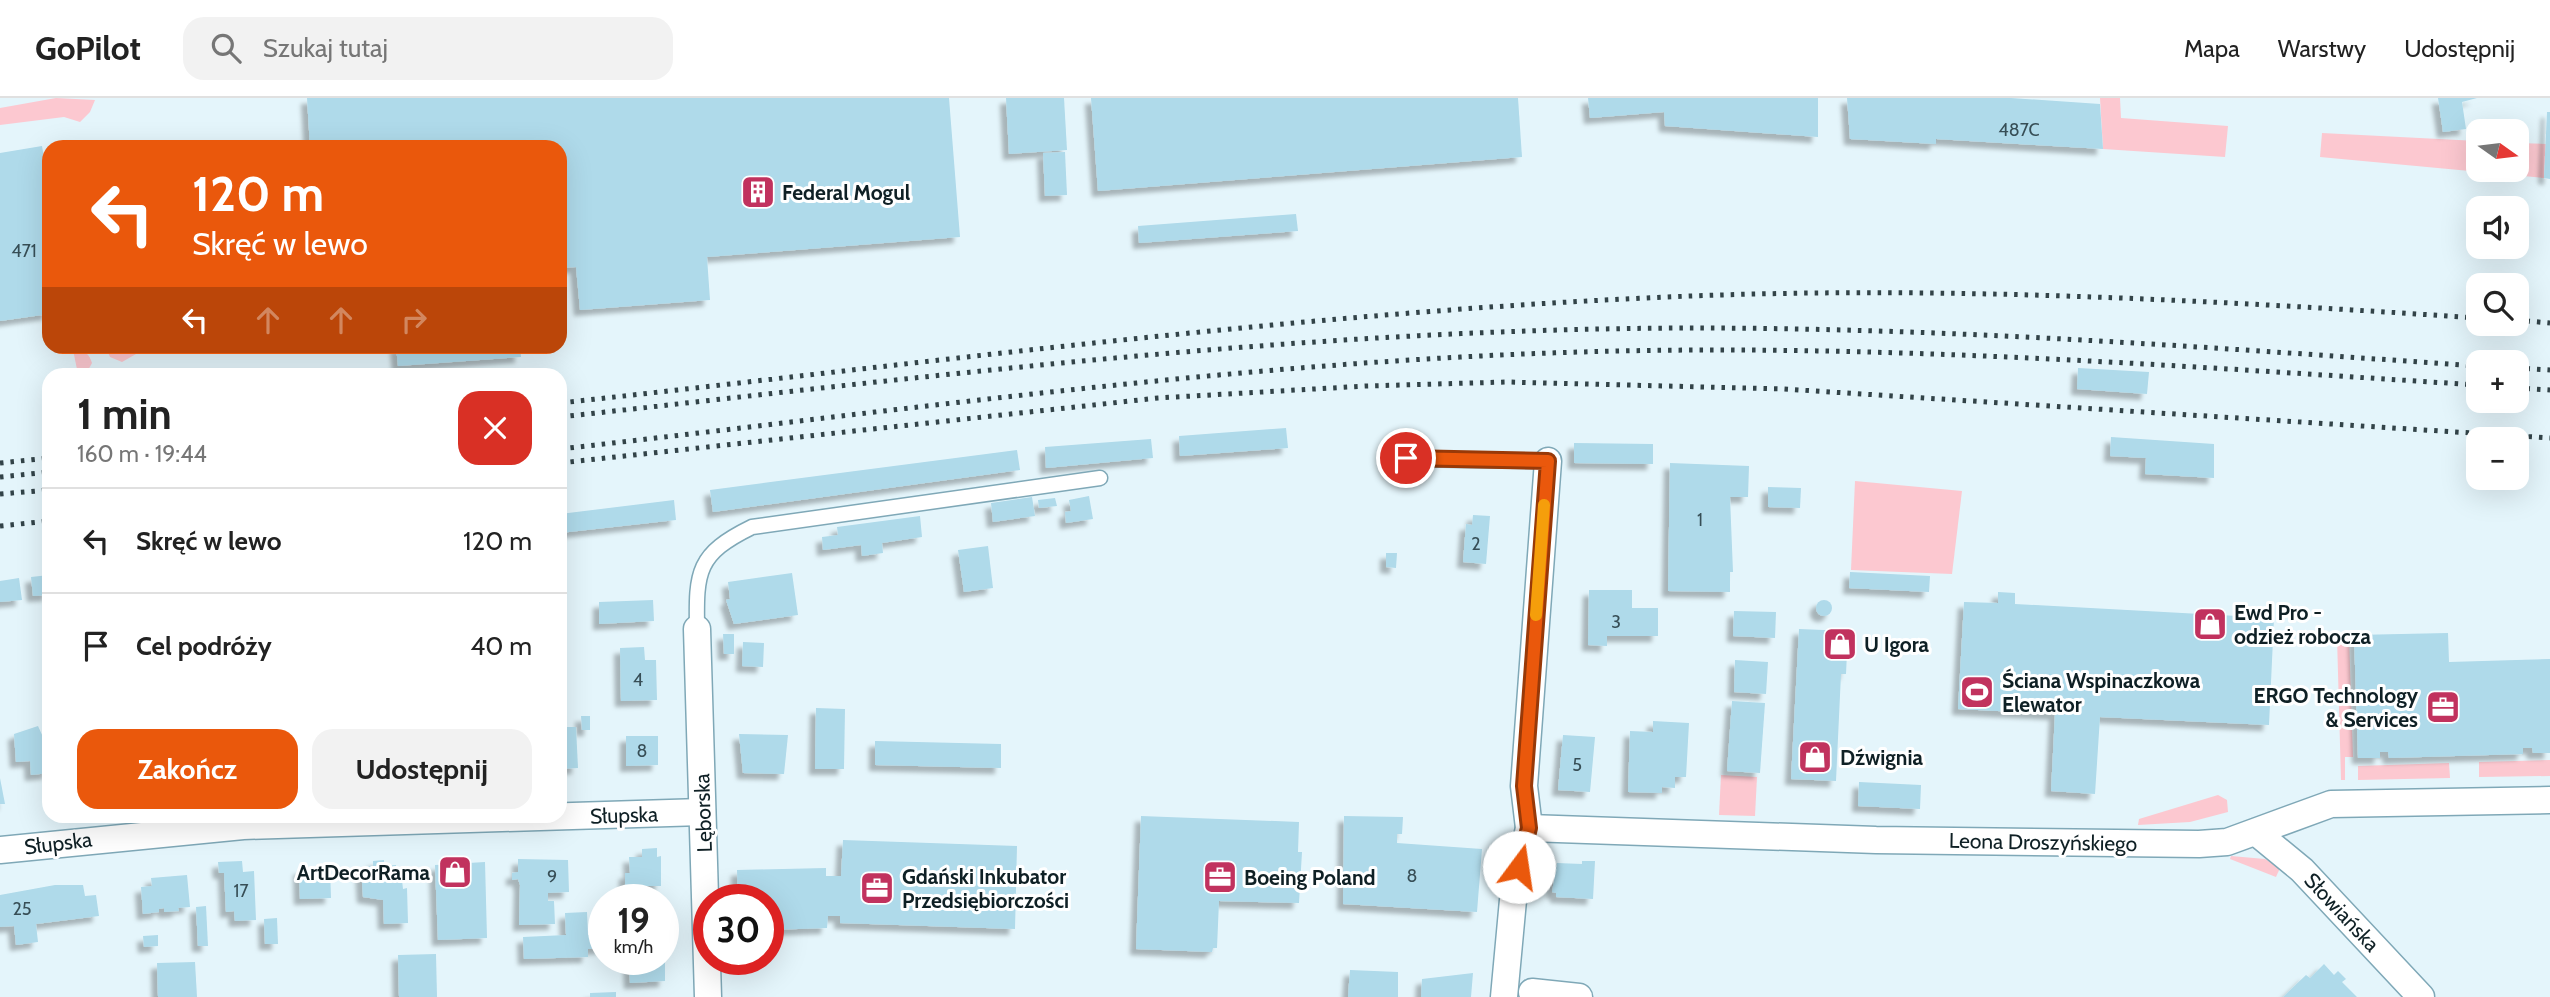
<!DOCTYPE html>
<html lang="pl">
<head>
<meta charset="utf-8">
<style>
  body { margin:0; font-family:Cabin,sans-serif; background:#f2f2f2; color:#222; height:100vh; display:flex; flex-direction:column; font-size:26px; white-space:nowrap }
  * { box-sizing:border-box; margin:0 }
  p { font-size:23px; color:#767676 }
  .icon { flex:none; width:38px; height:38px; fill:none; stroke:currentColor; stroke-width:2; stroke-linecap:round; stroke-linejoin:round }
  .map { position:relative; flex:1; overflow:hidden }
  .details { position:absolute; left:42px; top:270px; width:525px; height:455px; display:flex; flex-direction:column; background:#fff; border-radius:21px; box-shadow:0 7px 28px #0002 }
  .details>* { flex:none }
  .banner { position:absolute; left:42px; top:42px; width:525px; height:214px; border-radius:21px; box-shadow:0 7px 28px #0002; background:#ea580c; color:#fff; overflow:hidden }
  .needle { width:46px; rotate:104deg }
  .controls { position:absolute; left:2466px; top:21px; display:grid; gap:14px }
  .controls a { display:grid; place-items:center; width:63px; height:63px; border-radius:14px; background:#fff; box-shadow:0 7px 28px #0002; font-size:35px }
  .speed { position:absolute; left:588px; top:786px; display:flex; gap:14px; font-size:35px; font-weight:700; text-align:center }
  .speed>* { display:grid; place-content:center; width:91px; height:91px; border-radius:50%; background:#fff; box-shadow:0 7px 28px #0002; line-height:1 }
  .speed small { font-size:18px; font-weight:400 }
  .speed .limit { border:10px solid #d22; background:#fff; color:#111 }
  .pin { position:absolute; display:grid; place-items:center; width:60px; height:60px; color:#fff; margin:-30px; border:4px solid #fff; border-radius:50%; box-shadow:0 2px 7px #0007 }
  .me { position:absolute; width:77px; margin:-38px; rotate:14deg; stroke-linejoin:round; filter:drop-shadow(0 0 5px #0008) }
  .turn { display:flex; align-items:center; gap:24px; height:147px; padding:0 35px; font-size:32px }
  .turn .icon { width:91px; height:91px; stroke-width:2.5 }
  .turn b { display:block; font-size:49px; line-height:60px }
  .lanes { display:flex; align-items:center; height:66px; padding:0 35px; background:#0003; justify-content:center; gap:35px; direction:ltr }
  .lanes .off { opacity:.35 }
  .round { display:grid; place-items:center; flex:none; width:74px; height:74px; border-radius:21px; background:#f2f2f2 }
  .headline { display:flex; align-items:center; justify-content:space-between; height:119px; padding:0 35px }
  h1 { font-size:42px; font-weight:700; line-height:52px }
  .primary-button { display:flex; gap:14px; margin-top:auto; padding:14px 35px }
  .primary-button a { flex:1; height:80px; border-radius:21px; background:#ea580c; color:#fff; font-size:28px; font-weight:700; line-height:80px; text-align:center }
  .primary-button a+a { background:#f2f2f2; color:#222 }
  ul { padding:0; list-style:none }
  li { display:flex; align-items:center; gap:21px; height:105px; padding:0 35px; border-top:2px solid #e0e0e0 }
  li div { flex:1 }
  li b { display:block; font-size:26px }
  li em { font-style:normal }
  header { display:flex; align-items:center; gap:42px; box-sizing:border-box; height:98px; padding:0 35px; background:#fff; border-bottom:2px solid #e0e0e0 }
  header strong { font-size:33px }
  nav { display:flex; gap:38px; margin-inline-start:auto; font-size:24px }
  .search { width:490px; height:63px; background:#f2f2f2; display:flex; align-items:center; gap:18px; box-sizing:border-box; padding:0 24px; border-radius:21px; color:#767676; font-size:26px }
  .map>svg:first-child { display:block }
</style>
</head>
<body>
<header>
<strong>GoPilot</strong>
<div class="search"><svg class="icon" aria-label="search" viewBox="0 0 24 24"><circle cx="10" cy="10" r="6"/><path d="M15 15l6 6"/></svg>Szukaj tutaj</div>
<nav><a>Mapa</a><a>Warstwy</a><a>Udostępnij</a></nav>
</header>
<div class="map">
<svg width="2550" height="899" viewBox="0 0 2550 899">
  <defs>
    <filter id="shadow"><feDropShadow dx="-6" dy="6" stdDeviation="2" flood-color="#0004"/></filter>
  </defs>
  <rect width="100%" height="100%" fill="#e4f5fb"/>
  <g fill="#fcc8d0">
    <path d="M56 0 95 2 90 14 80 24 64 19 0 27V10Z"/>
    <path d="M2100 0H2120L2121 20 2228 28 2225 59 2103 51Z"/>
    <path d="M2322 35 2478 43V72H2516L2517 45 2546 46 2544 80 2320 59Z"/>
    <path d="M140 249 136 256 122 264 110 259 106 250Z"/>
    <path d="M73 252C84 251 89 256 92 265L86 276H78Z"/>
    <path d="M1855 383 1962 393 1952 476 1851 472Z"/>
    <path d="M2349 538 2353 659H2345V682H2341L2337 539Z"/>
    <path d="M2550 662V678L2479 679V664Z"/>
    <path d="M2449 665 2450 680 2358 682V668Z"/>
    <path d="M1721 677 1757 679 1755 718 1719 717Z"/>
    <path d="M2218 697 2227 702 2228 714 2190 724 2138 727 2139 721Z"/>
    <path d="M2231 758 2265 761 2280 770 2276 779 2230 761Z"/>
  </g>
  <g fill="#afdaea" filter="url(#shadow)">
    <path d="M307 0H949L960 139 707 159 710 202 580 212 576 169 560 170V49H310Z"/>
    <path d="M1006 0H1064L1067 52 1009 56Z"/>
    <path d="M1091 0H1518L1522 59 1098 93Z"/>
    <path d="M1588 0H1818V39L1665 28 1664 14 1590 20Z"/>
    <path d="M1847 0H2011L2100 6 2103 51 1936 41V46L1850 41Z"/>
    <path d="M2438 0H2477L2462 4 2466 31 2443 34Z"/>
    <path d="M2547 14H2550V81L2544 80Z"/>
    <path d="M42 48 49 90V216L0 223V55Z"/>
    <path d="M1065 54 1067 97 1045 98 1043 55Z"/>
    <path d="M1296 116 1298 133 1139 145 1138 128Z"/>
    <path d="M396 248H520L521 259 398 268Z"/>
    <path d="M2078 270 2149 274 2147 296 2077 291Z"/>
    <path d="M1286 330 1288 350 1180 358 1179 338Z"/>
    <path d="M2111 339 2214 346V380L2145 376 2146 360 2110 358Z"/>
    <path d="M1151 341 1153 360 1046 370 1045 349Z"/>
    <path d="M1574 345 1653 346V366L1574 365Z"/>
    <path d="M1017 352 1020 372 713 414 710 392Z"/>
    <path d="M1670 365 1749 368 1748 399H1730L1733 474H1730V494L1668 493Z"/>
    <path d="M1768 389 1801 390 1800 410 1768 409Z"/>
    <path d="M1089 398 1093 421 1066 425 1065 414 1071 413 1069 402Z"/>
    <path d="M1032 399 1035 418 993 424 991 405Z"/>
    <path d="M1055 400 1057 408 1039 410 1038 402Z"/>
    <path d="M674 402 676 422 560 435V416Z"/>
    <path d="M1473 417 1490 418 1486 466 1463 464 1466 426 1472 427Z"/>
    <path d="M920 418 922 439 882 445 883 455 862 458 861 447 823 452 822 439 838 437 837 429Z"/>
    <path d="M988 448 993 490 964 494 958 452Z"/>
    <path d="M1386 455H1397L1396 470 1386 469Z"/>
    <path d="M1850 474 1930 478 1929 494 1849 490Z"/>
    <path d="M792 475 798 517 734 526 726 502 730 501 728 484Z"/>
    <path d="M49 477V497L33 498 31 479Z"/>
    <path d="M19 480 22 502 0 504V483Z"/>
    <path d="M1589 492H1632V510H1658V538H1607V548L1588 547Z"/>
    <path d="M1998 494 2015 495V506L2274 520 2269 627 2100 619 2095 696 2051 693 2055 616 1958 611 1964 504 1998 505Z"/>
    <circle cx="1824" cy="510" r="8"/>
    <path d="M653 502 654 523 599 526V504Z"/>
    <path d="M1734 513 1776 514 1775 540 1733 538Z"/>
    <path d="M1799 531 1848 533 1846 576H1841L1836 683 1791 681Z"/>
    <path d="M2448 535 2449 564 2550 561V655H2533L2532 650H2523V656L2389 660 2388 654H2380V660H2358L2354 537Z"/>
    <path d="M723 536H734V556H724Z"/>
    <path d="M560 541H564V553L560 554Z"/>
    <path d="M743 544 764 545 763 569 742 568Z"/>
    <path d="M644 549 645 562H656L657 602 621 603 620 550Z"/>
    <path d="M1735 562 1768 564 1766 596 1734 594Z"/>
    <path d="M1732 603 1765 605 1760 675 1727 673Z"/>
    <path d="M816 610 845 611 844 671H815Z"/>
    <path d="M581 618H590V632H582Z"/>
    <path d="M1653 623 1689 625 1686 679H1675V690L1662 689V695L1628 694 1630 633 1653 634Z"/>
    <path d="M38 628 43 639H49V675L31 677 30 663 16 664 14 636Z"/>
    <path d="M560 629H576L578 670 560 671Z"/>
    <path d="M739 636 788 637 784 676 743 675Z"/>
    <path d="M1563 637 1595 639 1590 694 1558 692Z"/>
    <path d="M626 638H658V667L626 668Z"/>
    <path d="M875 643 1001 646V670L875 667Z"/>
    <path d="M0 680 5 706H0Z"/>
    <path d="M1859 684 1921 687 1920 711 1858 708Z"/>
    <path d="M1141 718 1299 724 1298 754H1302L1299 805 1219 803 1217 850H1213L1212 854 1136 851Z"/>
    <path d="M1344 718 1403 719 1402 736H1397V745L1482 751 1477 814 1343 806Z"/>
    <path d="M843 742 1017 748 1015 831 840 825V818H828L827 830 768 832V802H738L737 772 826 770V778H841Z"/>
    <path d="M657 750V759L661 758V788H625V775H630L629 759H642V751Z"/>
    <path d="M518 761 568 762 569 794 548 795V803H554L555 826 519 827 520 787 518 781 512 782V775L518 774Z"/>
    <path d="M384 762V768L396 767V782H402L403 791 407 790 408 825 384 826 383 802 363 799 361 769 373 768V763Z"/>
    <path d="M242 763 243 774 254 773 256 822 235 823 234 813 226 814 224 775H219L218 764Z"/>
    <path d="M1582 763H1595L1593 801 1556 799V795L1552 794 1557 765 1582 766Z"/>
    <path d="M485 764 487 840 438 842 435 767Z"/>
    <path d="M330 770 331 800 300 801 299 771Z"/>
    <path d="M187 777 190 809 178 810 179 813 164 814V810L159 811V814L143 816 141 789 152 788 151 780Z"/>
    <path d="M55 787H83L85 798 96 797 99 818 36 826 38 844 16 847 14 828 0 829V797Z"/>
    <path d="M206 808 208 848H198L196 809Z"/>
    <path d="M587 814 588 837 604 836V850L588 851V859L524 861 523 839 566 837 565 815Z"/>
    <path d="M277 820 278 846H265L264 821Z"/>
    <path d="M158 837V848L144 849 143 838Z"/>
    <path d="M436 856 437 899H399L398 857Z"/>
    <path d="M629 861H665V883L630 885Z"/>
    <path d="M195 864 197 899H158L157 865Z"/>
    <path d="M2324 866 2334 877 2338 873 2346 881 2342 884 2357 899H2283L2306 877 2310 880Z"/>
    <path d="M1350 872 1398 874V899H1348Z"/>
    <path d="M1473 875 1471 899H1421L1422 881Z"/>
    <path d="M616 894V899H590V895Z"/>
  </g>
  <g fill="none" stroke-linecap="round" stroke-linejoin="round">
    <g stroke="#7fa8b7" stroke-width="17">
      <g id="service">
        <path d="M1406 361 1548 363"/>
        <path d="M697 531C696 473 697 456 752 429L1100 380"/>
      </g>
    </g>
    <g stroke="#7fa8b7" stroke-width="29">
      <g id="minor">
        <path d="M697 531 708 899"/>
        <path d="M1529 730 1876 742 2199 746 2227 744 2331 706 2550 702"/>
        <path d="M2257 735 2302 772 2421 899"/>
        <path d="M0 752 243 728 702 714"/>
        <path d="M1532 894 1579 899"/>
        <path d="M1504 899 1513 802 1529 730 1524 688 1548 363"/>
      </g>
    </g>
    <use href="#service" stroke="#fff" stroke-width="14"/>
    <use href="#minor" stroke="#fff" stroke-width="26"/>
    <g stroke="#324348" stroke-width="5" stroke-dasharray="3.5 7" stroke-linecap="butt">
      <path d="M2516 222 2550 225"/>
      <path d="M2516 270 2550 272"/>
      <path d="M2516 290 2550 292"/>
      <path d="M560 305C928 265 1297 215 1667 199 1938 187 2208 202 2478 220"/>
      <path d="M560 319C906 281 1251 238 1600 231 1893 225 2186 248 2478 268"/>
      <path d="M560 351C899 313 1239 264 1580 254 1880 245 2179 268 2478 287"/>
      <path d="M0 365 49 360"/>
      <path d="M560 365 1158 300 1366 288 1507 284 1784 291 2550 340"/>
      <path d="M0 379 49 374"/>
      <path d="M0 396 49 392"/>
      <path d="M0 428 49 423"/>
    </g>
  </g>
  <g fill="none" stroke-linecap="round" stroke-linejoin="round">
    <g stroke="#983908" stroke-width="18">
      <path id="route" d="M1406 360 1548 363 1524 688 1529 730 1519 769"/>
    </g>
    <use href="#route" stroke="#ea580c" stroke-width="12"/>
    <path stroke="#f59e0b" stroke-width="12" d="M1536 517 1544 407"/>
  </g>
  <defs>
    <g id="building-square" transform="scale(1.75)"><rect x="-9" y="-9" width="18" height="18" rx="4" fill="#c1325e" stroke="#fff"/><path d="M-4-6H4V6H1V3H-1V6H-4ZM-2.5-4.3h1.7v1.8h-1.7ZM.8-4.3h1.7v1.8H.8ZM-2.5-1h1.7V.8h-1.7ZM.8-1h1.7V.8H.8Z" fill="#fff"/></g>
    <g id="shop-square" transform="scale(1.75)"><rect x="-9" y="-9" width="18" height="18" rx="4" fill="#c1325e" stroke="#fff"/><path d="M-5-2.5h2.3a2.7 3.5 0 0 1 5.4 0H5L5.5 6h-11ZM-1.5-2.5h3a1.5 2.3 0 0 0-3 0Z" fill="#fff"/></g>
    <g id="stadium-square" transform="scale(1.75)"><rect x="-9" y="-9" width="18" height="18" rx="4" fill="#c1325e" stroke="#fff"/><path d="M0-5a6.5 5 0 1 0 0 10a6.5 5 0 1 0 0-10ZM-3.5-1.8h7v3.6h-7Z" fill="#fff"/></g>
    <g id="office-square" transform="scale(1.75)"><rect x="-9" y="-9" width="18" height="18" rx="4" fill="#c1325e" stroke="#fff"/><path d="M-6-3h4V-5.5h4V-3h4V5H-6ZM-1-4.5V-3h2v-1.5ZM-6 0V1H6V0Z" fill="#fff"/></g>
  </defs>
  <g fill-rule="evenodd">
    <use href="#building-square" x="758" y="94"/>
    <use href="#shop-square" x="2210" y="526"/>
    <use href="#shop-square" x="1840" y="546"/>
    <use href="#stadium-square" x="1977" y="594"/>
    <use href="#office-square" x="2443" y="609"/>
    <use href="#shop-square" x="1815" y="659"/>
    <use href="#shop-square" x="455" y="774"/>
    <use href="#office-square" x="1220" y="779"/>
    <use href="#office-square" x="877" y="790"/>
  </g>
  <g text-anchor="middle" dominant-baseline="central" stroke-width="6" stroke-linejoin="round" paint-order="stroke">
    <g font-size="18" fill="#374e56">
      <text x="2019" y="32">487C</text>
      <text x="24" y="153">471</text>
      <text x="1700" y="422">1</text>
      <text x="1476" y="446">2</text>
      <text x="1616" y="524">3</text>
      <text x="638" y="582">4</text>
      <text x="642" y="653">8</text>
      <text x="1577" y="667">5</text>
      <text x="1412" y="778">8</text>
      <text x="552" y="779">9</text>
      <text x="241" y="793">17</text>
      <text x="22" y="811">25</text>
    </g>
    <g font-size="21" font-weight="bold" fill="#0f2025" stroke="#fff" text-anchor="start">
      <text x="782" y="94">Federal Mogul</text>
      <text x="2234" y="514">Ewd Pro -<tspan x="2234" dy="24">odzież robocza</tspan></text>
      <text x="1864" y="546">U Igora</text>
      <text x="2002" y="582">Ściana Wspinaczkowa<tspan x="2002" dy="24">Elewator</tspan></text>
      <text x="2418" y="597" text-anchor="end">ERGO Technology<tspan x="2418" dy="24">&amp; Services</tspan></text>
      <text x="1840" y="659">Dźwignia</text>
      <text x="430" y="774" text-anchor="end">ArtDecorRama</text>
      <text x="902" y="778">Gdański Inkubator<tspan x="902" dy="24">Przedsiębiorczości</tspan></text>
      <text x="1244" y="779">Boeing Poland</text>
    </g>
    <g font-size="21" fill="#0f2025" stroke="#fff">
      <text transform="translate(703 715) rotate(-92)">Lęborska</text>
      <text transform="translate(624 717) rotate(-2)">Słupska</text>
      <text transform="translate(2043 744) rotate(1)">Leona Droszyńskiego</text>
      <text transform="translate(58 745) rotate(-7)">Słupska</text>
      <text transform="translate(2342 814) rotate(47)">Słowiańska</text>
    </g>
  </g>
</svg>
<div class="controls">
<a><svg class="needle" viewBox="-14 -14 28 28"><path d="M0-13l5 13h-10z" fill="#e53935"/><path d="M0 13l5-13h-10z" fill="#767676"/></svg></a>
<a><svg class="icon" aria-label="sound" viewBox="0 0 24 24"><path d="M4 9h4l5-4v14l-5-4H4zM17 9q2 3 0 6"/></svg></a>
<a><svg class="icon" aria-label="search" viewBox="0 0 24 24"><circle cx="10" cy="10" r="6"/><path d="M15 15l6 6"/></svg></a>
<a>+</a>
<a>−</a>
</div>
<div class="speed"><div>19<small>km/h</small></div><div class="limit">30</div></div>
<div class="pin" style="left:1406px;top:360px;background:#d93025"><svg class="icon" aria-label="arrive" viewBox="0 0 24 24"><path d="M6 21V4h12l-3 4 3 4H6"/></svg></div>
<svg class="me" style="left:1519px;top:769px" viewBox="-20 -20 40 40"><circle r="19" fill="#fff"/><path d="M0-13L10 11 0 6-10 11z" fill="#ea580c"/></svg>
<div class="banner">
<div class="turn"><svg class="icon" aria-label="left" viewBox="0 0 24 24"><path d="M17 20v-9H6M10 6l-5 5 5 5"/></svg><div><b>120 m</b>Skręć w lewo</div></div>
<div class="lanes"><svg class="icon" aria-label="left" viewBox="0 0 24 24"><path d="M17 20v-9H6M10 6l-5 5 5 5"/></svg><svg class="icon off" aria-label="ahead" viewBox="0 0 24 24"><path d="M12 20V5M6 11l6-6 6 6"/></svg><svg class="icon off" aria-label="ahead" viewBox="0 0 24 24"><path d="M12 20V5M6 11l6-6 6 6"/></svg><svg class="icon off" aria-label="right" viewBox="0 0 24 24"><path d="M7 20v-9h11M14 6l5 5-5 5"/></svg></div>
</div>
<section class="details">
<div class="headline"><div><h1>1 min</h1><p>160 m · 19:44</p></div><a class="round" style="background:#d93025;color:#fff"><svg class="icon" aria-label="close" viewBox="0 0 24 24"><path d="M6 6l12 12M18 6L6 18"/></svg></a></div>
<ul>
<li><svg class="icon" aria-label="left" viewBox="0 0 24 24"><path d="M17 20v-9H6M10 6l-5 5 5 5"/></svg><div><b>Skręć w lewo</b></div><em>120 m</em></li>
<li><svg class="icon" aria-label="arrive" viewBox="0 0 24 24"><path d="M6 21V4h12l-3 4 3 4H6"/></svg><div><b>Cel podróży</b></div><em>40 m</em></li>
</ul>
<div class="primary-button"><a>Zakończ</a><a>Udostępnij</a></div>
</section>
</div>
</body>
</html>
